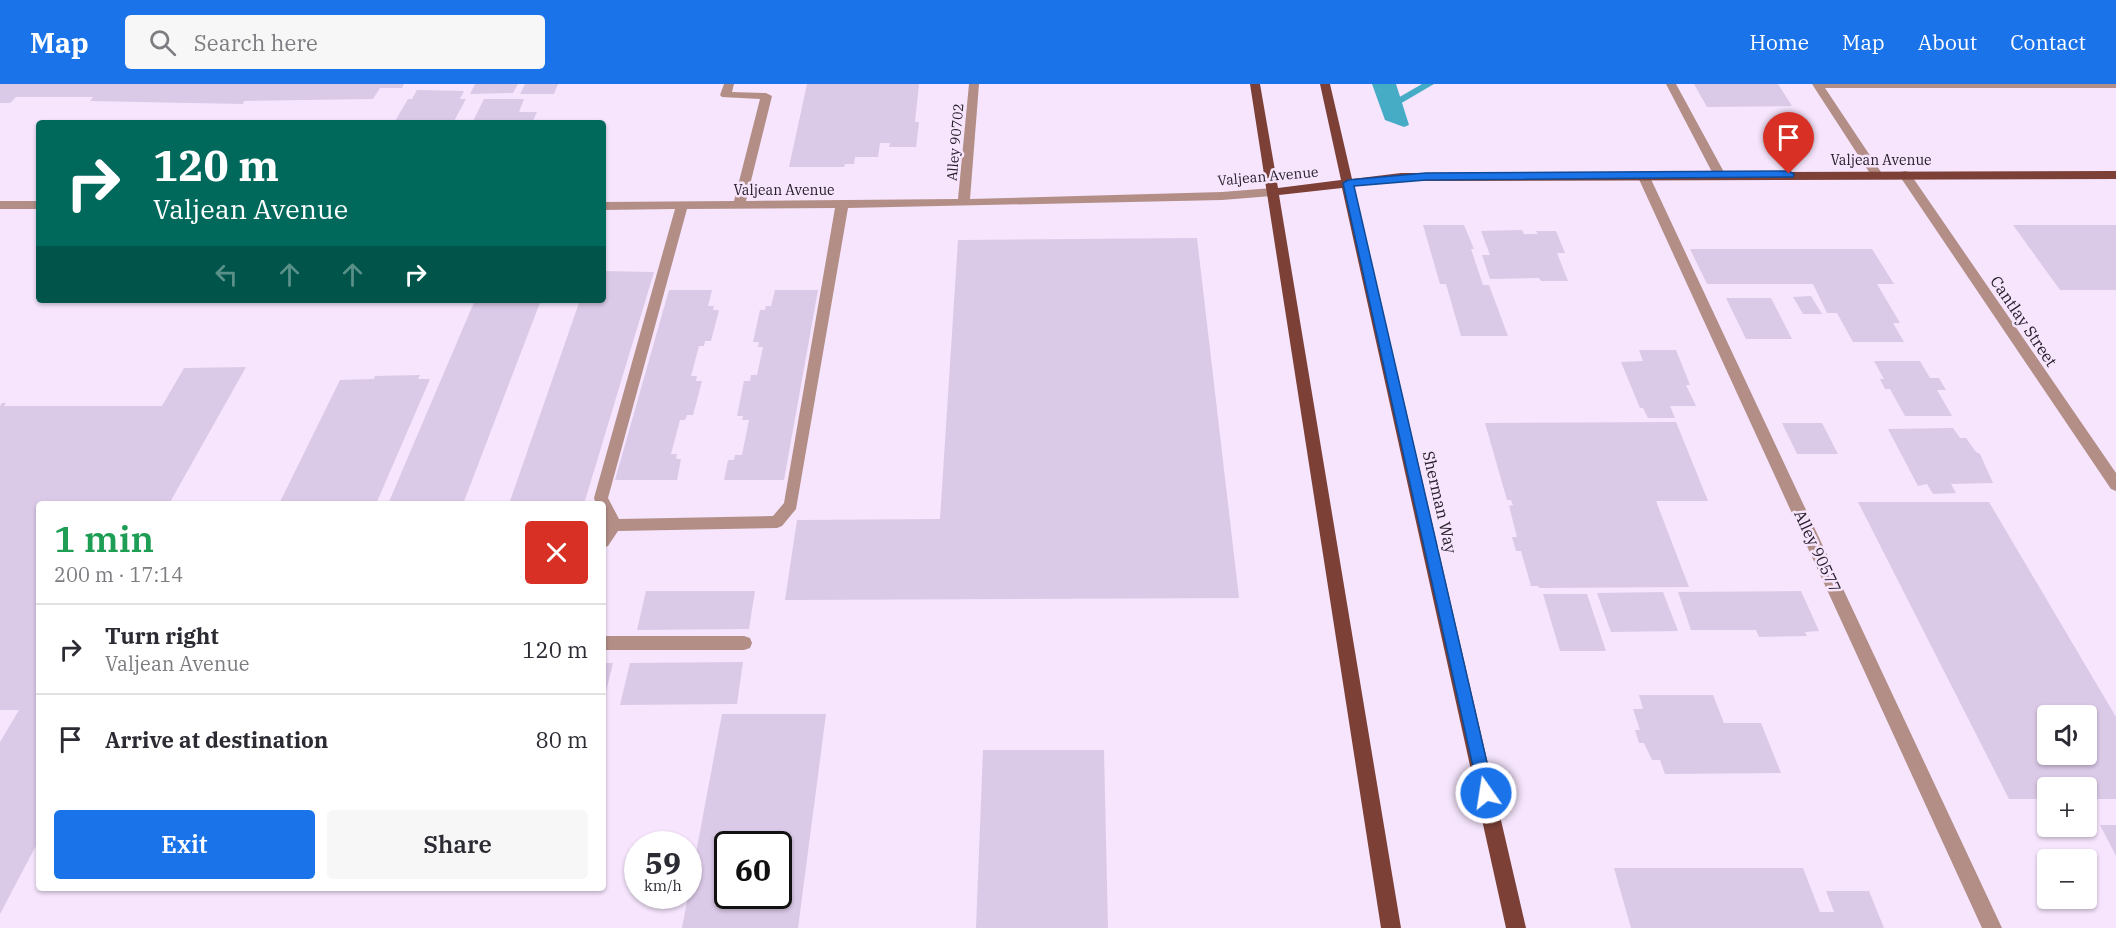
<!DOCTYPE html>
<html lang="en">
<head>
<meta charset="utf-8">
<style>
  body { margin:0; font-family:"IBM Plex Serif",serif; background:#f7f7f7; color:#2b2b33; height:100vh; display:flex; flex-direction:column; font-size:22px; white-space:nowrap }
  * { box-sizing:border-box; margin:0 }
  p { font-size:20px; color:#7c7c81 }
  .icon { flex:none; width:33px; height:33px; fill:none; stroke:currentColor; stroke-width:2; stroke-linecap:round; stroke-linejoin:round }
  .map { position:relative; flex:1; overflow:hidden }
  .panel { position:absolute; left:36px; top:417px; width:570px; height:390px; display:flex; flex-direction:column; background:#fff; border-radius:6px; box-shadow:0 2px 4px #0004 }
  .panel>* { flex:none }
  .banner { position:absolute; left:36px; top:36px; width:570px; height:183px; border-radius:6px; box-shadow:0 2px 4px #0004; background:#00695c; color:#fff; overflow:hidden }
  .fabs { position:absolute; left:2037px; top:621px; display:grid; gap:12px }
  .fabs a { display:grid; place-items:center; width:60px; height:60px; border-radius:6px; background:#fff; box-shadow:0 2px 4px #0004; font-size:30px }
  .speed { position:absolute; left:624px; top:747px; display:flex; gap:12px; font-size:30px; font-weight:700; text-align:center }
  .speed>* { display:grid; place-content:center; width:78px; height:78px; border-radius:50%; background:#fff; box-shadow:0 2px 4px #0004; line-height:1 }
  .speed small { font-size:15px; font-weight:400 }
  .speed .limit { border:3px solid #111; border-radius:9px; background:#fff; color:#111 }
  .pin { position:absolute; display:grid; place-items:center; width:51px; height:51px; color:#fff; margin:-62px -26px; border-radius:50% 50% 50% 0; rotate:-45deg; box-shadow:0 0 6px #0007 }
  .pin .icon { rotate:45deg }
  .me { position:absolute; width:66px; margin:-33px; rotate:347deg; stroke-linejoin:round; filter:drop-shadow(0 0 4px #0008) }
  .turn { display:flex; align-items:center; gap:21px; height:126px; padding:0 18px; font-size:27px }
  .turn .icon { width:78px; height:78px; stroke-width:2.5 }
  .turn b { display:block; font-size:42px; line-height:51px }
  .lanes { display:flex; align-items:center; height:57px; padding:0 18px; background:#0003; justify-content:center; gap:30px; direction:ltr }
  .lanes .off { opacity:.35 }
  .round { display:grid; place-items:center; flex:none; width:63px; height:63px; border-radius:6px; background:#f7f7f7 }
  .head { display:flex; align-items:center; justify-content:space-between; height:102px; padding:0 18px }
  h1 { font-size:36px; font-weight:600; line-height:45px; color:#1e9e55 }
  .action { display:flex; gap:12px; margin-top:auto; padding:12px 18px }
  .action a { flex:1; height:69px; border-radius:6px; background:#1a73e8; color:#fff; font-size:24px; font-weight:600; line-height:69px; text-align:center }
  .action a+a { background:#f7f7f7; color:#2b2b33 }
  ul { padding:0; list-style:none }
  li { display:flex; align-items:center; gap:18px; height:90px; padding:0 18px; border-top:2px solid #e1e1e2 }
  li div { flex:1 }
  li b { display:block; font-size:22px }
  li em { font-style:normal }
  header { display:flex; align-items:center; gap:36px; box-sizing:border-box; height:84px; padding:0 30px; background:#1a73e8; color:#fff }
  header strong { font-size:28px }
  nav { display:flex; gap:33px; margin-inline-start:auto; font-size:21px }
  .search { width:420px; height:54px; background:#f7f7f7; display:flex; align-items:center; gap:15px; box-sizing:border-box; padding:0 21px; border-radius:6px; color:#7c7c81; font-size:22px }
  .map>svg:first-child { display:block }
</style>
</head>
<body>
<header>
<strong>Map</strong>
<div class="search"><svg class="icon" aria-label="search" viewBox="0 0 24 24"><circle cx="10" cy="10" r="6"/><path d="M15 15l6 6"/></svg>Search here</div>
<nav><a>Home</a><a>Map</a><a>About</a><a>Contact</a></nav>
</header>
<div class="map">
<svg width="2116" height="844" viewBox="0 0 2116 844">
  <rect width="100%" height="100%" fill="#f6e5fd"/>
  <path fill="#46acc5" d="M1372 0H1396L1409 41 1404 43 1385 36Z"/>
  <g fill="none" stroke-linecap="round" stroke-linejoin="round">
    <path fill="#46acc5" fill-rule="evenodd" d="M1422 0H1434L1393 24 1389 25 1384 22Z"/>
  </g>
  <g fill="#dbc9e8" fill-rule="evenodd">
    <path d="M0 0H404L402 4H380L373 15 244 17 243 20 90 17 93 13H16L10 19H0Z"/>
    <path d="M475 0H518L513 9 470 10Z"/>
    <path d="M525 0H558L554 10H520Z"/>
    <path d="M807 0H919L915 38H919L916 63H889L890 59H880L878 73H855L854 80H845L844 83H789Z"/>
    <path d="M1694 0H1778L1792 22 1707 23Z"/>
    <path d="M417 6 464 7 460 15H466L453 39H394L408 15H412Z"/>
    <path d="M484 15H524L519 28H537L532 39H472Z"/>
    <path d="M1423 141H1464L1474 165H1471L1483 201H1489L1508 252H1461L1446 200H1440Z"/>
    <path d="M2013 141H2116V206H2060Z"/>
    <path d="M1522 146 1524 150H1538L1536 147H1556L1565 169H1557L1568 197H1541L1539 194 1490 195 1482 171H1490L1481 147Z"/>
    <path d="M1197 154 1239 514 785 516 797 436 940 435 958 156Z"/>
    <path d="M1690 165H1872L1894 200H1877L1900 239H1893L1904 258H1853L1837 229H1827L1813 200H1707Z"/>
    <path d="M603 187 654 188 584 420H509L580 216H603Z"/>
    <path d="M669 206H712L708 222H714L713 226H719L711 257H705L704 262H699L691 292H697L696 297H702L693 331H687L685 336H680L671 370H677L676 375H681L677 396H615Z"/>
    <path d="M775 206H818L784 396H724L728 376H734L735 371H742L749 336H742L743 332H737L744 297H750L751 291H757L763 263H758L759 258H753L760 226H765L766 222H771Z"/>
    <path d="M1811 212 1822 230H1803L1793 213Z"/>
    <path d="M1726 214H1771L1792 255H1746Z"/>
    <path d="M475 216H541L463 420H388Z"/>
    <path d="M1639 266H1676L1690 301H1686L1696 322H1670L1675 334H1648L1643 324H1640L1621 278 1643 277Z"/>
    <path d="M1874 277H1920L1930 294H1939L1946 306H1937L1952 332H1905L1890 305H1885L1880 295H1884Z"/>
    <path d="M246 283 169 420H39V756L0 830V658L19 626H0V322L2 319H6L4 322H162L184 284Z"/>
    <path d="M420 291 418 295H430L376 420H279L340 296 374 295 375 292Z"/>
    <path d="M1676 338 1708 417H1656L1689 503 1539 504 1538 502H1531L1521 467H1516L1512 453H1517L1509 422 1513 421 1511 416H1507L1485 339Z"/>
    <path d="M1782 339H1822L1838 370H1797Z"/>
    <path d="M1953 344 1960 354H1966L1976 368 1980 370 1993 399 1951 400 1956 409 1933 410 1927 400 1918 402 1888 345Z"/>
    <path d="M1858 418H1989L2116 633V715H2086V704H2048V715H2009ZM2048 632H2086V670H2048Z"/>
    <path d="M646 507H755L749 545 637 546Z"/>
    <path d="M1801 507 1819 547 1805 548 1807 552 1759 553 1756 546H1691L1678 508Z"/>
    <path d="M1663 508 1678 547 1611 548 1597 509Z"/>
    <path d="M1543 510H1587L1606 567H1560Z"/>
    <path d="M743 578 737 620 620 621 630 579Z"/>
    <path d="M603 579H613L604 616H603Z"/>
    <path d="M1639 611H1713L1724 639H1761L1781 689 1665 690 1660 676H1652L1644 659H1639L1635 646H1640L1633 625H1643Z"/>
    <path d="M722 630H826L798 844H682ZM728 760H778V812H728Z"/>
    <path d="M983 666H1104L1108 844H976Z"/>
    <path d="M2100 741H2116V772Z"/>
    <path d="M1614 784H1803L1820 828H1834L1826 807H1869L1884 844H1631Z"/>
  </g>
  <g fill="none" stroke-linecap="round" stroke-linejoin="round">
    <g fill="#b28e87" fill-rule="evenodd">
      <path d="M724 0H734L732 8 766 9 772 12 746 117 958 115 969 0H979L970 115 1222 108 1273 104 1279 108 1273 112 1222 116 848 124 796 425 782 442 777 444 618 447 608 462 603 464V445L606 440 603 434V420H596L594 414 675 125 603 126V118L734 117 760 15 722 13 720 11ZM835 124 784 419 773 432 619 435 608 414 687 125Z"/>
      <path d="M1666 0H1676L1725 90 1723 93 1719 94 1713 90Z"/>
      <path d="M1812 0H2116V4H1825L1883 91 1877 95 1873 94Z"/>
      <path d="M1643 87 1649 91 2002 844H1982L1637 91Z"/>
      <path d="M1905 87 1909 88 2116 389V407L2111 405 1901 94V88Z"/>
      <rect x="0" y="117" width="39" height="8"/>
      <path d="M603 552H744L750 554 752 559 750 564 744 566H603Z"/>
    </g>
    <path fill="#7c4036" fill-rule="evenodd" d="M1250 0H1260L1278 104 1341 96 1320 0H1330L1352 95 1401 89 2116 87V95L1401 97 1354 102 1526 844H1506L1342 104 1279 111 1401 844H1381Z"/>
  </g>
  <path fill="#1a73e8" stroke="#114b97" stroke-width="1.5" d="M1789 87 1794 90 1793 93 1426 96 1354 102 1494 709 1491 714 1486 716 1480 714 1343 99 1348 96 1426 89Z"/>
  <g text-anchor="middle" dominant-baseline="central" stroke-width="5" stroke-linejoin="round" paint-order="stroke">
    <g font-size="14" fill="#28202b" stroke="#f6e5fd">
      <text transform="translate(955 58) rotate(-85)">Alley 90702</text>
      <text x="1881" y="76">Valjean Avenue</text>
      <text transform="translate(1268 92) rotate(-5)">Valjean Avenue</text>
      <text x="784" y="106">Valjean Avenue</text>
    </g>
    <g font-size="16" fill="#28202b" stroke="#f6e5fd">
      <text transform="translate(2024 237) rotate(56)">Cantlay Street</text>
      <text transform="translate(1440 418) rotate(77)">Sherman Way</text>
      <text transform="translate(1818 467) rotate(65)">Alley 90577</text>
    </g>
  </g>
</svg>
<div class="fabs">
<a><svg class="icon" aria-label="sound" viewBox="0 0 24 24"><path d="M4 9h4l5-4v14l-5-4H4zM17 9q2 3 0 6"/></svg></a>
<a>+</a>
<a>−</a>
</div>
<div class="speed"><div>59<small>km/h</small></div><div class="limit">60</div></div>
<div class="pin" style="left:1789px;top:90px;background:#d93025"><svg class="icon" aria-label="arrive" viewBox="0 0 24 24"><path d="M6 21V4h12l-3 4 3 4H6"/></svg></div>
<svg class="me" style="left:1486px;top:709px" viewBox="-20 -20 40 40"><circle r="17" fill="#1a73e8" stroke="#fff" stroke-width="3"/><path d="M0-11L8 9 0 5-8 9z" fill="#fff"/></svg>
<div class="banner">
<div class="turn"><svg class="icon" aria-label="right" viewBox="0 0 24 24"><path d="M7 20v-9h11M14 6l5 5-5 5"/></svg><div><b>120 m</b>Valjean Avenue</div></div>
<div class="lanes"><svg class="icon off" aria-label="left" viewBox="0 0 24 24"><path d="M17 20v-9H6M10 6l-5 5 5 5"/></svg><svg class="icon off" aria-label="ahead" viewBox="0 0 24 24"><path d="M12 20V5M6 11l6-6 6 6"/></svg><svg class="icon off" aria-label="ahead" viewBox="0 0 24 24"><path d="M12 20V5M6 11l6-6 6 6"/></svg><svg class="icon" aria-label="right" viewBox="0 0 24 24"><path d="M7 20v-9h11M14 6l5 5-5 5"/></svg></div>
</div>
<section class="panel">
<div class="head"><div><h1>1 min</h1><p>200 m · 17:14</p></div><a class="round" style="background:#d93025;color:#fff"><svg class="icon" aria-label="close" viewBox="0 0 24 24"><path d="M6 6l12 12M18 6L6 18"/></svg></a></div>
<ul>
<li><svg class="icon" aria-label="right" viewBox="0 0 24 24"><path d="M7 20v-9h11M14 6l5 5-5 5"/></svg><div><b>Turn right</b><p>Valjean Avenue</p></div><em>120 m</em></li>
<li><svg class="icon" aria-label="arrive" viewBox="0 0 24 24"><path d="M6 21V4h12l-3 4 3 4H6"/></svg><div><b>Arrive at destination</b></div><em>80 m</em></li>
</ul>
<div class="action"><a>Exit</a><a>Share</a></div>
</section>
</div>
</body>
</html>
